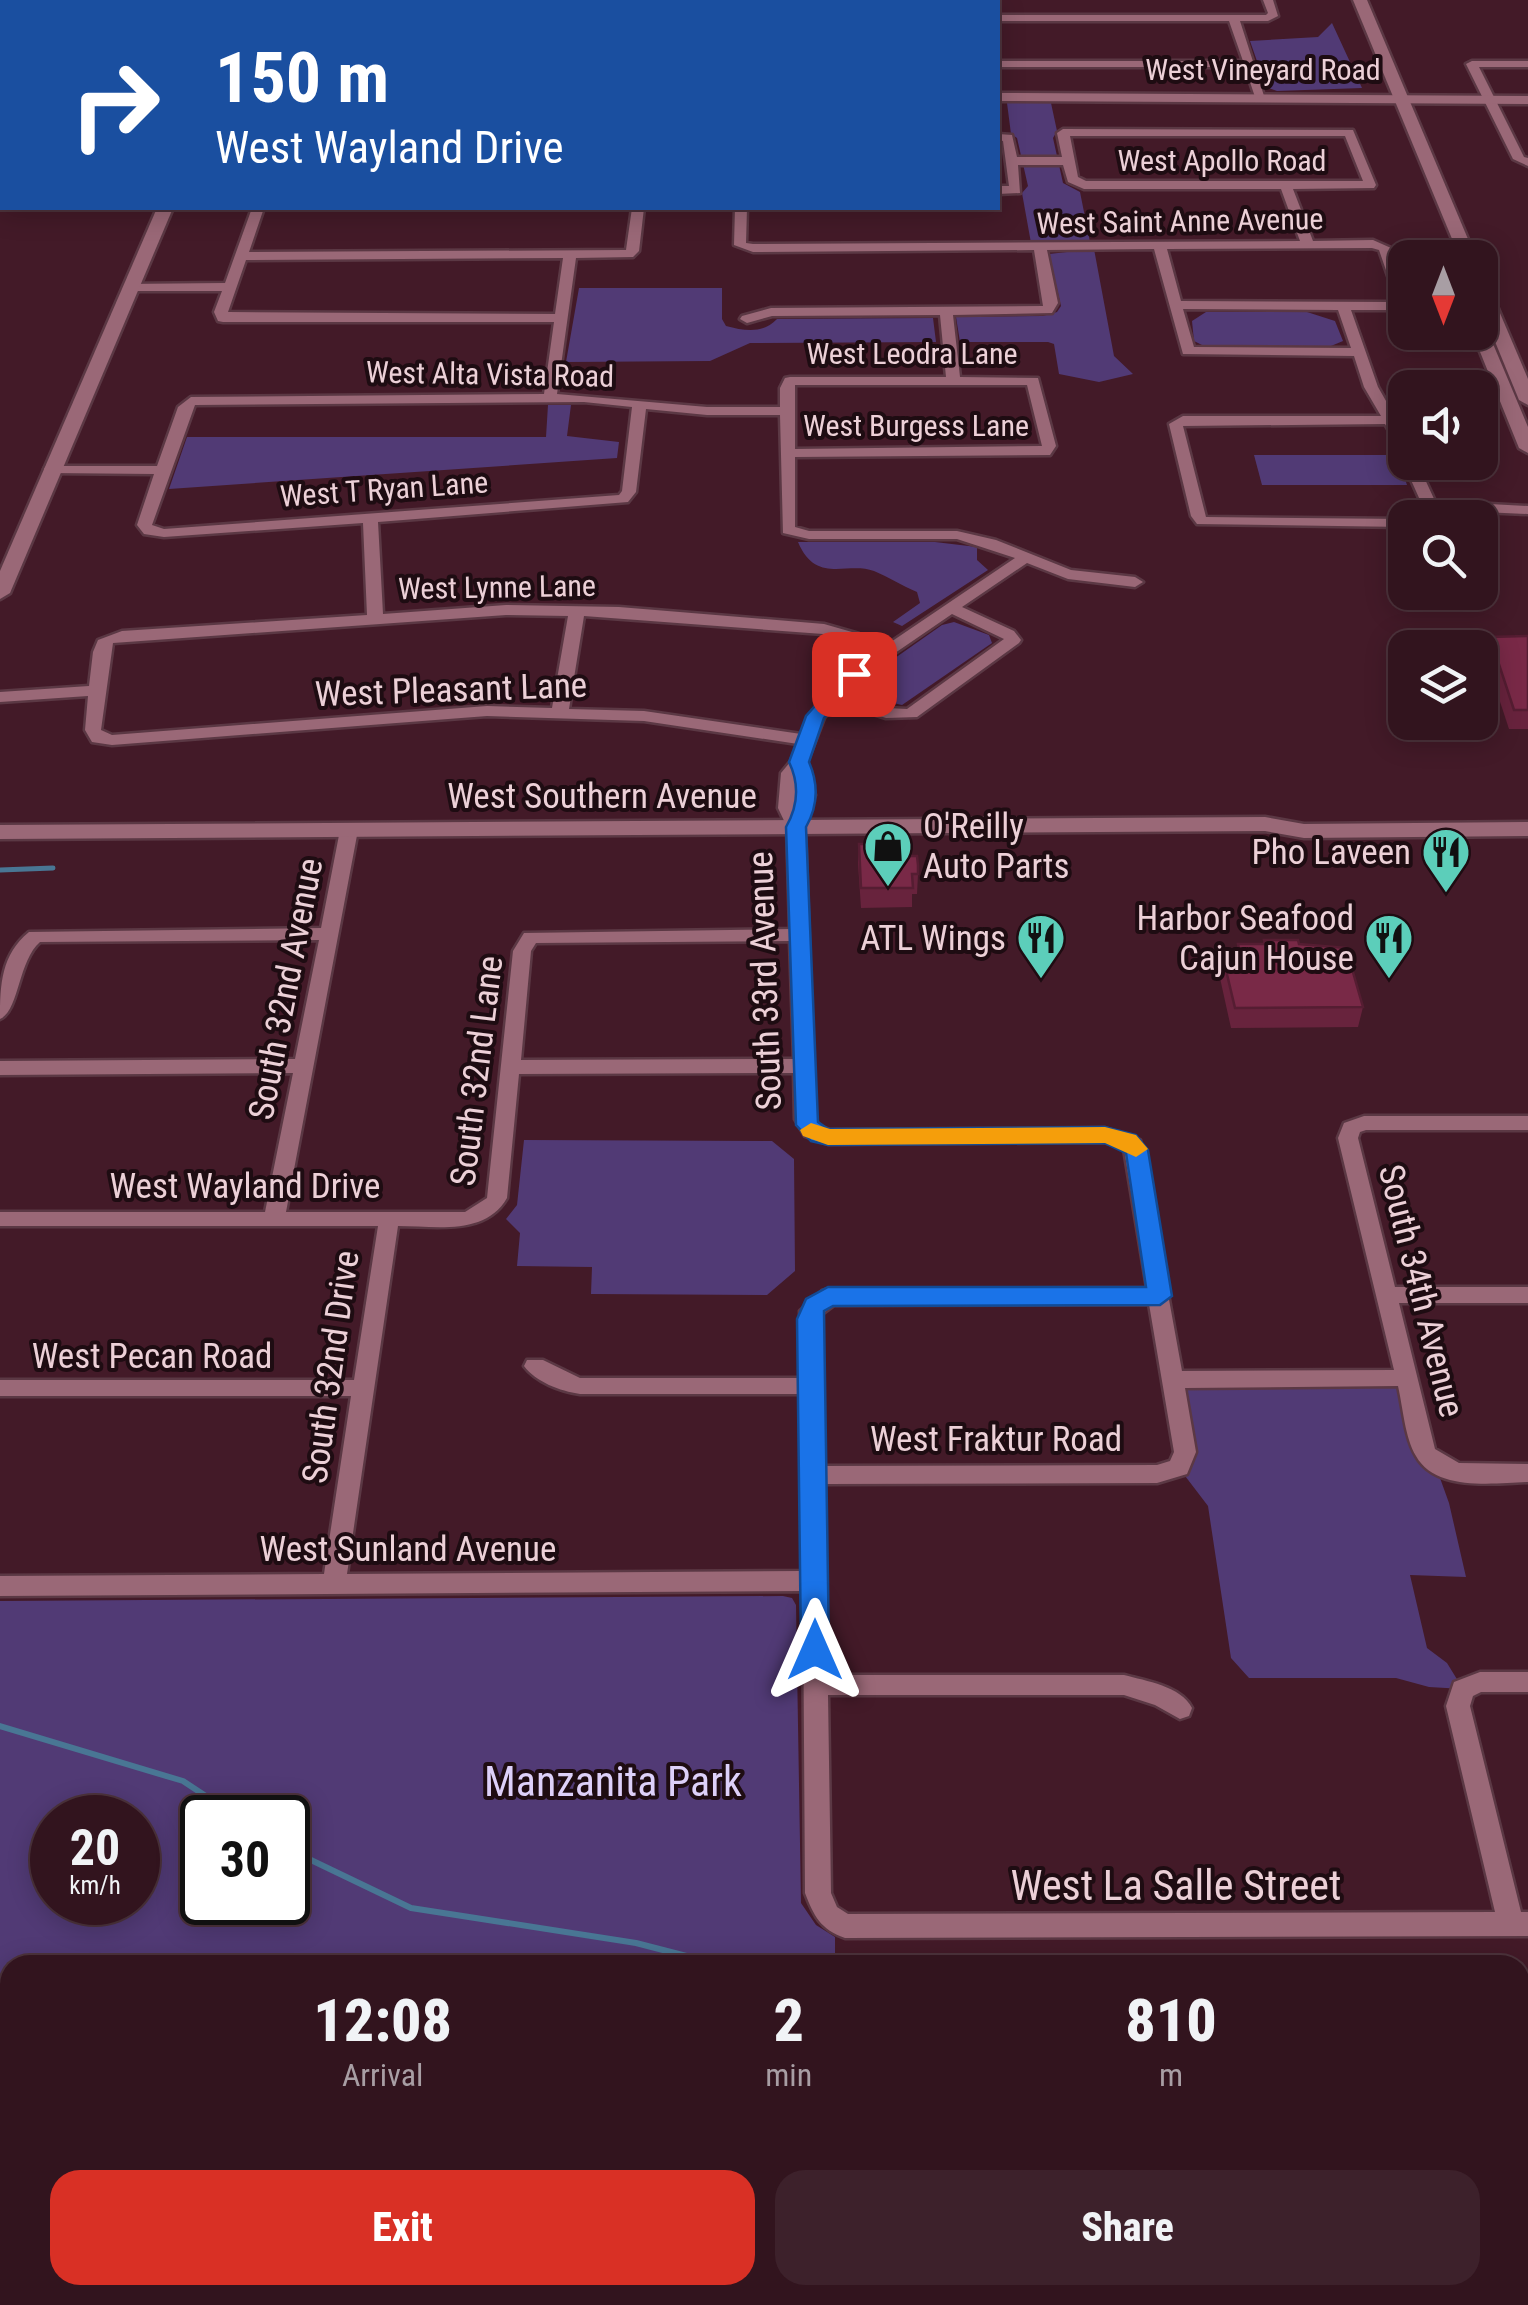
<!DOCTYPE html>
<html lang="en">
<head>
<meta charset="utf-8">
<style>
  body { margin:0; font-family:"Roboto Condensed",sans-serif; background:#3d212b; color:#f1f3f6; height:100vh; display:flex; flex-direction:column; font-size:38px; white-space:nowrap }
  * { box-sizing:border-box; margin:0 }
  p { font-size:32px; color:#a89ea4 }
  .icon { flex:none; width:55px; height:55px; fill:none; stroke:currentColor; stroke-width:2; stroke-linecap:round; stroke-linejoin:round }
  .map { position:relative; flex:1; overflow:hidden }
  .drawer { position:absolute; left:0px; top:1955px; width:1530px; height:350px; display:flex; flex-direction:column; background:#32141e; border-radius:30px 30px 0 0; box-shadow:0 5px 25px #0003,0 0 0 2px #4d333c }
  .drawer>* { flex:none }
  .hud { position:absolute; left:0px; top:0px; width:1000px; height:210px; box-shadow:0 5px 25px #0003,0 0 0 2px #4d333c; background:#1a4fa0; color:#fff; overflow:hidden }
  .needle { width:65px; rotate:180deg }
  .fabs { position:absolute; left:1388px; top:240px; display:grid; gap:20px }
  .fabs a { display:grid; place-items:center; width:110px; height:110px; border-radius:20px; background:#32141e; box-shadow:0 5px 25px #0003,0 0 0 2px #4d333c; font-size:50px }
  .speed { position:absolute; left:30px; top:1795px; display:flex; gap:20px; font-size:50px; font-weight:700; text-align:center }
  .speed>* { display:grid; place-content:center; width:130px; height:130px; border-radius:50%; background:#32141e; box-shadow:0 5px 25px #0003,0 0 0 2px #4d333c; line-height:1 }
  .speed small { font-size:25px; font-weight:400 }
  .speed .limit { border:5px solid #111; border-radius:15px; background:#fff; color:#111 }
  .pin { position:absolute; display:grid; place-items:center; width:85px; height:85px; color:#fff; margin:-42px; border-radius:20px; box-shadow:0 5px 15px #0006 }
  .me { position:absolute; width:110px; margin:-55px; rotate:0deg; stroke-linejoin:round; filter:drop-shadow(0 0 8px #0008) }
  .turn { display:flex; align-items:center; gap:35px; height:210px; padding:0 50px; font-size:45px }
  .turn .icon { width:130px; height:130px; stroke-width:2.5 }
  .turn b { display:block; font-size:70px; line-height:85px }
  .eta { display:flex; justify-content:space-evenly; align-items:center; height:170px; text-align:center }
  .eta b { font-size:60px; font-weight:800; line-height:70px }
  .cta { display:flex; gap:20px; margin-top:auto; padding:20px 50px }
  .cta a { flex:1; height:115px; border-radius:30px; background:#d93025; color:#fff; font-size:40px; font-weight:800; line-height:115px; text-align:center }
  .cta a+a { background:#3d212b; color:#f1f3f6 }
  .map>svg:first-child { display:block }
</style>
</head>
<body>
<div class="map">
<svg width="1528" height="2305" viewBox="0 0 1528 2305">
  <rect width="100%" height="100%" fill="#431a28"/>
  <g fill="#513a75" fill-rule="evenodd">
    <path d="M1332 23 1362 88 1277 91 1266 87 1250 41 1318 37Z"/>
    <path d="M1007 103H1051L1057 131 1053 138 1063 183 1080 192 1090 242 1031 243 1022 193 1028 186 1017 138 1011 134Z"/>
    <path d="M1094 249 1114 356 1133 374 1099 382 1059 374 1054 344 1048 342H960L956 317 1043 316 1057 312 1061 306 1049 254Z"/>
    <path d="M579 288H722V319L726 326C745 331 763 334 777 319L933 318 936 342 750 343 710 361 566 362Z"/>
    <path d="M1206 312H1307L1335 321 1343 341 1331 346H1204L1194 341 1192 321Z"/>
    <path d="M548 405H571L567 436 619 442 617 458 169 489 187 437H546Z"/>
    <path d="M1254 455H1397L1407 485H1262Z"/>
    <path d="M798 542H935L977 547V560L988 570 902 626 893 622 920 603 917 592C902 586 889 577 874 571 847 561 816 585 798 542Z"/>
    <path d="M954 622 989 635 992 643 902 705 863 696 858 684 942 625Z"/>
    <path d="M524 1140 772 1141 794 1159 795 1271 767 1295 591 1294 592 1267 517 1266 520 1233 506 1219 517 1205Z"/>
    <path d="M1404 1378 1449 1503 1466 1577 1410 1575 1427 1648 1447 1663 1463 1689 1429 1687 1396 1678H1249L1231 1658 1208 1506 1179 1468 1173 1380Z"/>
    <path d="M783 1596 792 1598 796 1605 801 1903 816 1925 835 1937V1965H10V2295H811L812 2305H0V1601ZM52 1818H138V1902H52ZM202 1818H288V1902H202Z"/>
  </g>
  <g fill="none" stroke-linecap="round" stroke-linejoin="round">
    <path stroke="#497694" stroke-width="5" d="M0 870 53 868"/>
    <g stroke="#497694" stroke-width="6">
      <path d="M0 1726 183 1781 239 1818"/>
      <path d="M288 1849 411 1908 636 1943 698 1959 704 1965"/>
    </g>
    <g stroke="#5b3844" stroke-width="5">
      <g id="minor">
        <path d="M150 0H162L163 2H152Z"/>
        <rect x="493" y="0" width="10" height="2"/>
        <rect x="849" y="0" width="10" height="2"/>
        <path d="M965 0H975L976 2H966Z"/>
        <path d="M1263 0H1273L1278 16 1268 21H1240L1265 99 1255 97 1245 67H998V61H1243L1229 21H998V15H1266L1268 13Z"/>
        <path d="M1528 61V67H1479L1524 157 1528 158V166L1513 159 1466 64 1472 61Z"/>
        <rect x="0" y="95" width="2" height="6"/>
        <path d="M1063 129 1353 130 1376 185 1374 188 1293 189 1313 241 1373 240 1391 248 1405 288V305L1390 310H1351L1378 387 1405 434V450L1400 449 1385 424 1183 426 1206 517 1405 519V527L1197 524 1191 516 1169 424 1183 416H1381L1364 387 1354 356 1183 354 1154 249 1047 250 1058 303 1052 313 953 315 960 377 1038 378 1056 446 1050 455 795 457V527L809 531H957L996 540 1071 570 1135 577 1143 582 1135 587 1068 579 1027 563 962 607 1014 631 1021 640 1019 643 917 717 886 718 836 702 824 718 807 762 815 795 805 827 815 1119 819 1126 830 1130 1105 1128 1140 1140 1182 1371 1394 1370 1338 1138 1344 1123 1364 1116H1528V1130H1366L1360 1132 1358 1138 1395 1287H1528V1303H1399L1435 1449 1459 1463 1528 1464V1482C1495 1483 1436 1492 1416 1456 1405 1438 1403 1408 1398 1386L1185 1388 1196 1452 1187 1474 1157 1483 824 1484 827 1675H1124C1146 1681 1181 1686 1192 1708L1189 1716 1180 1719 1155 1705 1124 1695H828L831 1893 837 1907 848 1914 1495 1912 1446 1706 1454 1682 1480 1672H1528V1692H1481L1473 1696 1470 1706 1521 1912H1528V1936L845 1938C820 1929 814 1916 805 1893L803 1591 0 1596V1576L324 1574 351 1396H0V1380H354L378 1226H0V1212H265L293 1073 0 1075V1061L295 1059 319 940 40 942C18 961 19 1011 0 1019 0 985 1 955 29 932L321 928 340 830 343 826H355L358 830 286 1212H465L487 1198 513 951 524 933 790 929 787 827 778 808 781 773 791 761 798 744 644 721 487 716 112 745 92 742 85 730 88 696 0 702V692L89 686 93 652 98 640 122 631 367 615 363 523 164 537 144 534 137 525 154 474 51 473 44 469 46 466H157L178 407 191 397 544 394 554 322H223L218 321 214 312 222 291H131L126 290V284L225 283 252 208H264L249 252 626 250 632 208H644L639 251 633 257 576 258 557 394 707 407H780V388L785 378 790 377H946L940 315 772 316 747 323 740 319 742 316 771 308 1043 306 1034 250 753 252 734 245 735 208H747L746 243 753 244 1300 241 1281 189H1084L1068 182 1063 165H1018L1020 193 998 194V186H1009L1003 141 998 140V134L1012 135 1017 157H1062L1057 133ZM1070 136H1345L1363 181H1086L1078 177ZM1372 248 1379 250 1396 299 1388 302 1181 301 1167 249ZM563 258 555 314 228 312 246 260ZM1183 309 1338 310 1351 348 1194 347ZM795 385H1027L1042 446 795 449ZM584 402 632 407 622 491 619 495 164 529 152 525 195 405ZM646 409 707 415H780L783 533 809 539H957L1015 558 885 646 859 634 824 624 619 607 506 605 383 614 378 522 628 502 636 492ZM952 614 1004 639 907 709 887 708 843 694 860 677ZM506 615 568 616 552 708 487 706 112 735 101 730 113 643ZM584 616 823 634 874 653C843 674 815 698 801 734L644 711 569 709ZM790 941 794 1059 521 1060 531 951 536 943ZM794 1073 795 1119 805 1136 828 1144 1104 1142 1124 1149 1147 1288 829 1289 822 1291 800 1311 801 1378H580L543 1360H527L524 1366C536 1382 560 1391 580 1394H801L802 1571 347 1574 398 1226C436 1226 485 1236 507 1198L519 1074ZM1149 1304 1174 1452 1170 1461 1157 1465 824 1466 822 1314 834 1305Z"/>
        <path d="M1405 459V462H1417L1435 501 1528 506V514L1439 510 1440 518H1428L1403 462Z"/>
        <rect x="1520" y="2142" width="8" height="28"/>
        <rect x="818" y="2295" width="30" height="10"/>
      </g>
    </g>
    <g stroke="#5b3844" stroke-width="5">
      <g id="tertiary">
        <path d="M240 0H257L259 2H242Z"/>
        <path d="M998 93 1528 96V104L998 101Z"/>
        <path d="M157 208H173L10 593 0 599V571Z"/>
      </g>
    </g>
    <g stroke="#5b3844" stroke-width="5">
      <g id="secondary">
        <path d="M1353 0H1367L1476 258H1460Z"/>
        <path d="M1480 280 1488 285 1528 379V405L1519 400 1480 305Z"/>
        <path d="M1480 327 1488 332 1528 427V453L1519 448 1472 332H1480Z"/>
        <path d="M1265 817 1304 824 1528 822V836L1304 838 1265 831 0 839V825Z"/>
      </g>
    </g>
    <use href="#minor" fill="#9a6877" fill-rule="evenodd"/>
    <use href="#tertiary" fill="#9a6877" fill-rule="evenodd"/>
    <use href="#secondary" fill="#9a6877" fill-rule="evenodd"/>
  </g>
  <g fill="#68233d">
    <path d="M1528 636V729H1509L1485 656 1490 637Z"/>
    <path d="M859 844 910 856 918 874 917 894H912V907L861 908 858 863Z"/>
    <path d="M1264 940 1299 944 1363 1007 1358 1027 1231 1028 1218 969 1221 949H1237L1238 944H1263Z"/>
  </g>
  <g fill="#792947" stroke="#551d32" stroke-width="2.5">
    <path d="M1528 636V710H1514L1490 637Z"/>
    <path d="M859 844H909L910 856H917L918 865V874H912L913 888H861Z"/>
    <path d="M1264 940H1298L1299 944 1346 948 1363 1007 1235 1008 1221 949H1239L1238 944H1265Z"/>
  </g>
  <path fill="#1a73e8" stroke="#114b97" stroke-width="2.5" d="M854 668 863 674 824 718 809 762C819 785 818 806 806 827L818 1122 828 1129 1105 1127 1136 1135 1148 1150 1172 1296 1160 1305 833 1306 824 1311 829 1650 825 1658 815 1662 805 1658 801 1650 797 1319 806 1299 828 1287H1146L1126 1153 1105 1143 828 1145 811 1141 796 1125 786 827C798 806 800 785 789 762L806 716 847 670Z"/>
  <path fill="#f59e0b" d="M811 1123 830 1129 1105 1127 1136 1135 1148 1149 1136 1157 1105 1143 828 1145 803 1136 800 1130Z"/>
  <defs>
    <g id="shop-pin" transform="scale(2.5)"><path d="M0 17L-7.5 6A9.5 9.5 0 1 1 7.5 6Z" fill="#5cceba" stroke="#1e0c12"/><path d="M-5-2.5h2.3a2.7 3.5 0 0 1 5.4 0H5L5.5 6h-11ZM-1.5-2.5h3a1.5 2.3 0 0 0-3 0Z" fill="#111"/></g>
    <g id="restaurant-pin" transform="scale(2.5)"><path d="M0 17L-7.5 6A9.5 9.5 0 1 1 7.5 6Z" fill="#5cceba" stroke="#1e0c12"/><path d="M-5-6h1v4h1v-4h1v4h1v-4h1v5L-1.5 .5V6h-2V.5L-5-1ZM5-6V6H3V1.5H1.5Q1.5-4 5-6Z" fill="#111"/></g>
  </defs>
  <g fill-rule="evenodd">
    <use href="#shop-pin" x="888" y="846"/>
    <use href="#restaurant-pin" x="1446" y="852"/>
    <use href="#restaurant-pin" x="1041" y="938"/>
    <use href="#restaurant-pin" x="1389" y="938"/>
  </g>
  <g text-anchor="middle" dominant-baseline="central" stroke-width="8" stroke-linejoin="round" paint-order="stroke">
    <g font-size="30" fill="#ecd0d7" stroke="#1e0c12">
      <text x="1263" y="69">West Vineyard Road</text>
      <text x="1222" y="160">West Apollo Road</text>
      <text transform="translate(1180 221) rotate(-1)">West Saint Anne Avenue</text>
      <text x="912" y="353">West Leodra Lane</text>
      <text transform="translate(490 374) rotate(1)">West Alta Vista Road</text>
      <text x="916" y="425">West Burgess Lane</text>
      <text transform="translate(384 489) rotate(-4)">West T Ryan Lane</text>
      <text transform="translate(497 587) rotate(-1)">West Lynne Lane</text>
    </g>
    <g font-size="35" fill="#ecd0d7" stroke="#1e0c12">
      <text transform="translate(451 690) rotate(-2)">West Pleasant Lane</text>
      <text x="602" y="796">West Southern Avenue</text>
      <text transform="translate(765 981) rotate(-92)">South 33rd Avenue</text>
      <text transform="translate(286 989) rotate(-79)">South 32nd Avenue</text>
      <text transform="translate(477 1071) rotate(-83)">South 32nd Lane</text>
      <text x="245" y="1186">West Wayland Drive</text>
      <text transform="translate(1421 1291) rotate(76)">South 34th Avenue</text>
      <text x="152" y="1356">West Pecan Road</text>
      <text transform="translate(331 1367) rotate(-82)">South 32nd Drive</text>
      <text x="996" y="1439">West Fraktur Road</text>
      <text x="408" y="1549">West Sunland Avenue</text>
    </g>
    <g font-size="35" fill="#ecd0d7" stroke="#1e0c12" text-anchor="end">
      <text x="923" y="826" text-anchor="start">O'Reilly<tspan x="923" dy="40">Auto Parts</tspan></text>
      <text x="1411" y="852">Pho Laveen</text>
      <text x="1354" y="918">Harbor Seafood<tspan x="1354" dy="40">Cajun House</tspan></text>
      <text x="1006" y="938">ATL Wings</text>
    </g>
    <g font-size="42" fill="#ddd0f9" stroke="#1e0c12">
      <text x="613" y="1781">Manzanita Park</text>
    </g>
    <g font-size="42" fill="#ecd0d7" stroke="#1e0c12">
      <text x="1176" y="1885">West La Salle Street</text>
    </g>
  </g>
</svg>
<div class="fabs">
<a><svg class="needle" viewBox="-14 -14 28 28"><path d="M0-13l5 13h-10z" fill="#e53935"/><path d="M0 13l5-13h-10z" fill="#a89ea4"/></svg></a>
<a><svg class="icon" aria-label="sound" viewBox="0 0 24 24"><path d="M4 9h4l5-4v14l-5-4H4zM17 9q2 3 0 6"/></svg></a>
<a><svg class="icon" aria-label="search" viewBox="0 0 24 24"><circle cx="10" cy="10" r="6"/><path d="M15 15l6 6"/></svg></a>
<a><svg class="icon" aria-label="layers" viewBox="0 0 24 24"><path d="M12 4l9 5-9 5-9-5zM3 14l9 5 9-5"/></svg></a>
</div>
<div class="speed"><div>20<small>km/h</small></div><div class="limit">30</div></div>
<div class="pin" style="left:854px;top:674px;background:#d93025"><svg class="icon" aria-label="arrive" viewBox="0 0 24 24"><path d="M6 21V4h12l-3 4 3 4H6"/></svg></div>
<svg class="me" style="left:815px;top:1650px" viewBox="-20 -20 40 40"><path d="M0-17L14 15 0 8-14 15z" fill="#1a73e8" stroke="#fff" stroke-width="4"/></svg>
<div class="hud">
<div class="turn"><svg class="icon" aria-label="right" viewBox="0 0 24 24"><path d="M7 20v-9h11M14 6l5 5-5 5"/></svg><div><b>150 m</b>West Wayland Drive</div></div>
</div>
<section class="drawer">
<div class="eta">
<div><b>12:08</b><p>Arrival</p></div>
<div><b>2</b><p>min</p></div>
<div><b>810</b><p>m</p></div>
</div>
<div class="cta"><a>Exit</a><a>Share</a></div>
</section>
</div>
</body>
</html>
